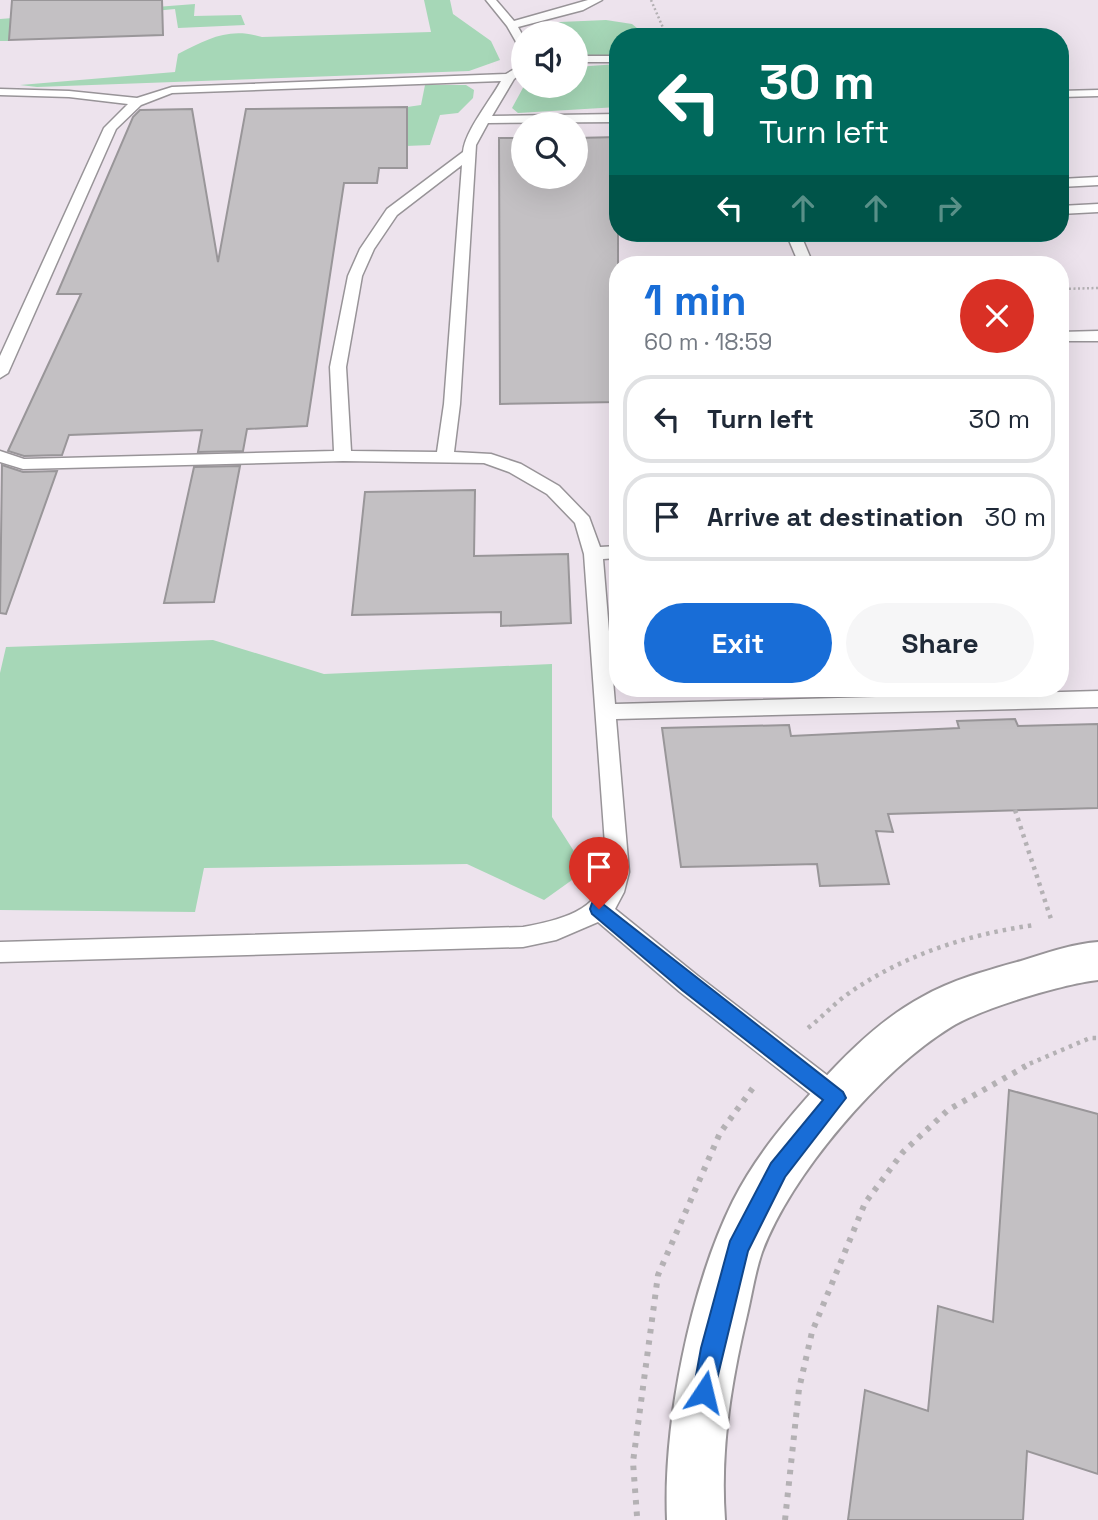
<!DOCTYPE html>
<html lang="en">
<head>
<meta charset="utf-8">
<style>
  body { margin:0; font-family:"Space Grotesk",sans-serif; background:#f6f6f7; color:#1f2937; height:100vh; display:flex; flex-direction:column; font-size:26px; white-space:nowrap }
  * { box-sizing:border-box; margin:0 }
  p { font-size:23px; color:#747a83 }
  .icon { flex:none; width:38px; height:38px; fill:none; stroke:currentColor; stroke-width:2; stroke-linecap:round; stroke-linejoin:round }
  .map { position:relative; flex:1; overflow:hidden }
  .side { position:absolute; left:609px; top:256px; width:460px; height:441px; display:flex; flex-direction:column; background:#fff; border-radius:28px; box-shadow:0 7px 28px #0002 }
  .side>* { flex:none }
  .top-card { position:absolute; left:609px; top:28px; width:460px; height:214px; border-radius:28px; box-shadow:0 7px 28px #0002; background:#00695c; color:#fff; overflow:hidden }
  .tools { position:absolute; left:511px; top:21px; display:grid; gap:14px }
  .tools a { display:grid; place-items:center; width:77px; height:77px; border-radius:50%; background:#fff; box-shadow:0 7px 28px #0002; font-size:35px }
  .pin { position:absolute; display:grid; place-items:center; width:60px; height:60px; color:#fff; margin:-72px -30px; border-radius:50% 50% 50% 0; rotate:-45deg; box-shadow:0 0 7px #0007 }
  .pin .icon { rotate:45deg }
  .me { position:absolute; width:77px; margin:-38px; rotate:10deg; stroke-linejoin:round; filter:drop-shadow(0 0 5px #0008) }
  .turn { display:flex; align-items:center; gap:24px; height:147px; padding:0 35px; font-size:32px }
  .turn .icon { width:91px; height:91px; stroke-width:2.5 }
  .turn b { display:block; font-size:49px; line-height:60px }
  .lanes { display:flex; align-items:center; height:66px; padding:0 35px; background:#0003; justify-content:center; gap:35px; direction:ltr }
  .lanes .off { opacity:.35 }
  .round { display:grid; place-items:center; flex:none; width:74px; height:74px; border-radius:37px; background:#f6f6f7 }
  .overview { display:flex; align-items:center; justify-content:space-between; height:119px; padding:0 35px }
  h1 { font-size:42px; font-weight:800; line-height:52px; color:#186dd7 }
  .action { display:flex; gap:14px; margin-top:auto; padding:14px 35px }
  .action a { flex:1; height:80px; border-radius:42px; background:#186dd7; color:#fff; font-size:28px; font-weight:800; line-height:80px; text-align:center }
  .action a+a { background:#f6f6f7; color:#1f2937 }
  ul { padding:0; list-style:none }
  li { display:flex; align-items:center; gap:21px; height:88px; margin:0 14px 10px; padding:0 21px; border:4px solid #e0e1e3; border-radius:28px }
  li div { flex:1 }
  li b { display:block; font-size:26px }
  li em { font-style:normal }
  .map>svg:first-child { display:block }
</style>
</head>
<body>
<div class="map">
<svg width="1098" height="1520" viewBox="0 0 1098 1520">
  <rect width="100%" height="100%" fill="#f5f2f5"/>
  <path fill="#ede3ed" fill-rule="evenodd" d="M0 0H1098V1520H0ZM523 33H576V86H523ZM618 37H1060V233H618ZM523 124H576V177H523ZM618 264H1060V688H618Z"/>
  <g fill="#a6d7b7">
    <path d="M424 0H450L453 14 491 41 500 60 469 71 37 87 20 85 175 72 178 54C208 39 228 27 262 37L431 32Z"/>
    <path d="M195 4 194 16 241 15 245 25 178 28 175 9 10 25 9 41H0V19Z"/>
    <path d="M606 20 632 24 648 37H618V55L576 56V33H534L560 22Z"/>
    <path d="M618 64V107L518 113 512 108 524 86H576V67Z"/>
    <path d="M425 85H466L474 90 473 98 458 113 440 115 430 145 406 146 407 107 421 105Z"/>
    <path d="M213 640 324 674 552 664V817L586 870 544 900 467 864 204 868 195 912 0 910V673L6 647Z"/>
  </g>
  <g fill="#c3c0c3" stroke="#999699" stroke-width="2">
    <path d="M12 0H162L163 35 9 40Z"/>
    <path d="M407 107V168H379L377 183H344L307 426 247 429 243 451 198 452 202 430 69 435 62 455 24 456 8 451 81 294H57L133 117 140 110 192 109 218 262 246 109Z"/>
    <path d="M618 137V402L500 404 499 138H523V177H576V138Z"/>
    <path d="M2 465 23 472 57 471 6 614 0 613Z"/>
    <path d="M240 466 214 602 164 603 194 467Z"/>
    <path d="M475 490 474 556 568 554 571 623 501 626V612L352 615 365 492Z"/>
    <path d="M1015 719 1018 726 1098 724V808L888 814 893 832 876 831 889 884 820 886 817 864 681 867 662 728 789 725 791 736 959 728 957 721Z"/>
    <path d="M1009 1090 1098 1114V1474L1027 1451 1023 1520H848L865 1390 928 1411 938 1306 993 1322Z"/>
  </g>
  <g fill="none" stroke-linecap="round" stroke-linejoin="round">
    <g stroke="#989498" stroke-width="3">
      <g id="service">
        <path d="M486 0H496L514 21 588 0H602L583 10 518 27 523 36V48L519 47 507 26Z"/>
        <rect x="576" y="56" width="42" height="6"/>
        <path d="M523 64V72L514 79 492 116 618 114V122L488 123 476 145 460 404 454 452 491 454 521 464 559 486 589 517 600 547 618 546V558L603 559 615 704 1098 691V707L616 719 629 872 624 892 615 909 698 976 845 1089 849 1098 845 1107 836 1110 827 1107 680 992 598 922 556 940 523 947 0 962V942L523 927C559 920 599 912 607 872L584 554 575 523 547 494 509 472 484 463 343 461 23 469 0 462V451L24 459 334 451 330 367 348 276 360 249 387 209 463 152C465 131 490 101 501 81L172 93 141 105 116 129 8 373 0 378V356L104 128 128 104 69 97 0 95V89L69 91 137 98 172 87 506 74ZM462 165 444 404 437 452 351 451 346 367 362 276 374 249 397 215Z"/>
        <path d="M1098 90V96L1060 97V91Z"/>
        <path d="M1098 177V185L1060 187V179Z"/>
        <path d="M1098 204V212L1060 214V206Z"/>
        <path d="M786 233H800L813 264H799Z"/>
        <path d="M1098 331V341H1060V332Z"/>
      </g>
    </g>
    <g stroke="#989498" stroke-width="4">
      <path id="minor" d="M1098 942V980C1063 984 982 1008 951 1027 880 1071 792 1173 762 1252 755 1272 752 1294 747 1315 731 1383 720 1450 725 1520H667C663 1424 690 1288 733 1201 755 1157 788 1118 821 1082 850 1050 883 1018 922 997 952 980 988 970 1021 961 1046 953 1072 944 1098 942Z"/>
    </g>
    <g stroke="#b4b1b4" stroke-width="2.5" stroke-dasharray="2 2.5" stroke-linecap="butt">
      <path d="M651 0 667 37"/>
      <path d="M1060 289 1098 288"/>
    </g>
    <g stroke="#b4b1b4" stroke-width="4.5" stroke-dasharray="3.5 5" stroke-linecap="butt">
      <path d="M1015 810 1052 922"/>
      <path d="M808 1028C821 1018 832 1006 845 996 900 956 968 934 1035 925"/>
      <path d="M1022 1067 1090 1038H1098"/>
    </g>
    <g stroke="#b4b1b4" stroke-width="6" stroke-dasharray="4.5 7" stroke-linecap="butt">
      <path d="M637 1516 633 1462 658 1275 720 1133 755 1085"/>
      <path d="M785 1520 799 1389 812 1332 865 1203 903 1152 948 1110 1026 1066"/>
    </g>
    <use href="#service" fill="#fff" fill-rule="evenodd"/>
    <use href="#minor" fill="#fff" fill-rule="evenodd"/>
  </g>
  <path fill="#186dd7" stroke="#10478c" stroke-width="2" d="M599 901 843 1092 846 1098 785 1177 748 1251 712 1400 704 1403 696 1400 693 1392 701 1348 730 1241 771 1163 823 1100 682 990 592 914 590 909 592 903Z"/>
</svg>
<div class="tools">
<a><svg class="icon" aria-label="sound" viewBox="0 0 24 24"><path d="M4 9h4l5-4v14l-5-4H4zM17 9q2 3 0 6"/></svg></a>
<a><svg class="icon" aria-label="search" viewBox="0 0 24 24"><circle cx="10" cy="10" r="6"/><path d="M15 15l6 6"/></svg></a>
</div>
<div class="pin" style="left:599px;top:909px;background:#d93025"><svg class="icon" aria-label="arrive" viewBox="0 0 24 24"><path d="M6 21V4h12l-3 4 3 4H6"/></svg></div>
<svg class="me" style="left:704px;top:1392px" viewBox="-20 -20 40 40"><path d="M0-17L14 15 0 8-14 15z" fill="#186dd7" stroke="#fff" stroke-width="4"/></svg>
<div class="top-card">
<div class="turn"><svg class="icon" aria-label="left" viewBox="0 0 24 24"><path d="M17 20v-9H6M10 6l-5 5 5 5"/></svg><div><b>30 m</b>Turn left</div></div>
<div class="lanes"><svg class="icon" aria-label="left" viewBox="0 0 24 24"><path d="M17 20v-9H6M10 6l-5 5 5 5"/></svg><svg class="icon off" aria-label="ahead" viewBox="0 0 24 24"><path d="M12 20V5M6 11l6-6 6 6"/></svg><svg class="icon off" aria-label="ahead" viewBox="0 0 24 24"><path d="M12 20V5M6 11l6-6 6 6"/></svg><svg class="icon off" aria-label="right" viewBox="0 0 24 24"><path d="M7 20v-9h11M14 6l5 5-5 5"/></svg></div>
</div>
<section class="side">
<div class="overview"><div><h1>1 min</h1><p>60 m · 18:59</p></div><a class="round" style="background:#d93025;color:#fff"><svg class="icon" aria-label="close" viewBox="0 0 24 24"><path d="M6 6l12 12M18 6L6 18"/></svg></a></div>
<ul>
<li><svg class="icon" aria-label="left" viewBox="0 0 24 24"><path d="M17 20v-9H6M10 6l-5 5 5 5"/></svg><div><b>Turn left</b></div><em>30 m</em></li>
<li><svg class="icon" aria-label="arrive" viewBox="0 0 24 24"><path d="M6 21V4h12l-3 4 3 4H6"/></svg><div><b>Arrive at destination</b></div><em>30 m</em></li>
</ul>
<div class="action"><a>Exit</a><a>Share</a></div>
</section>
</div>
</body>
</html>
